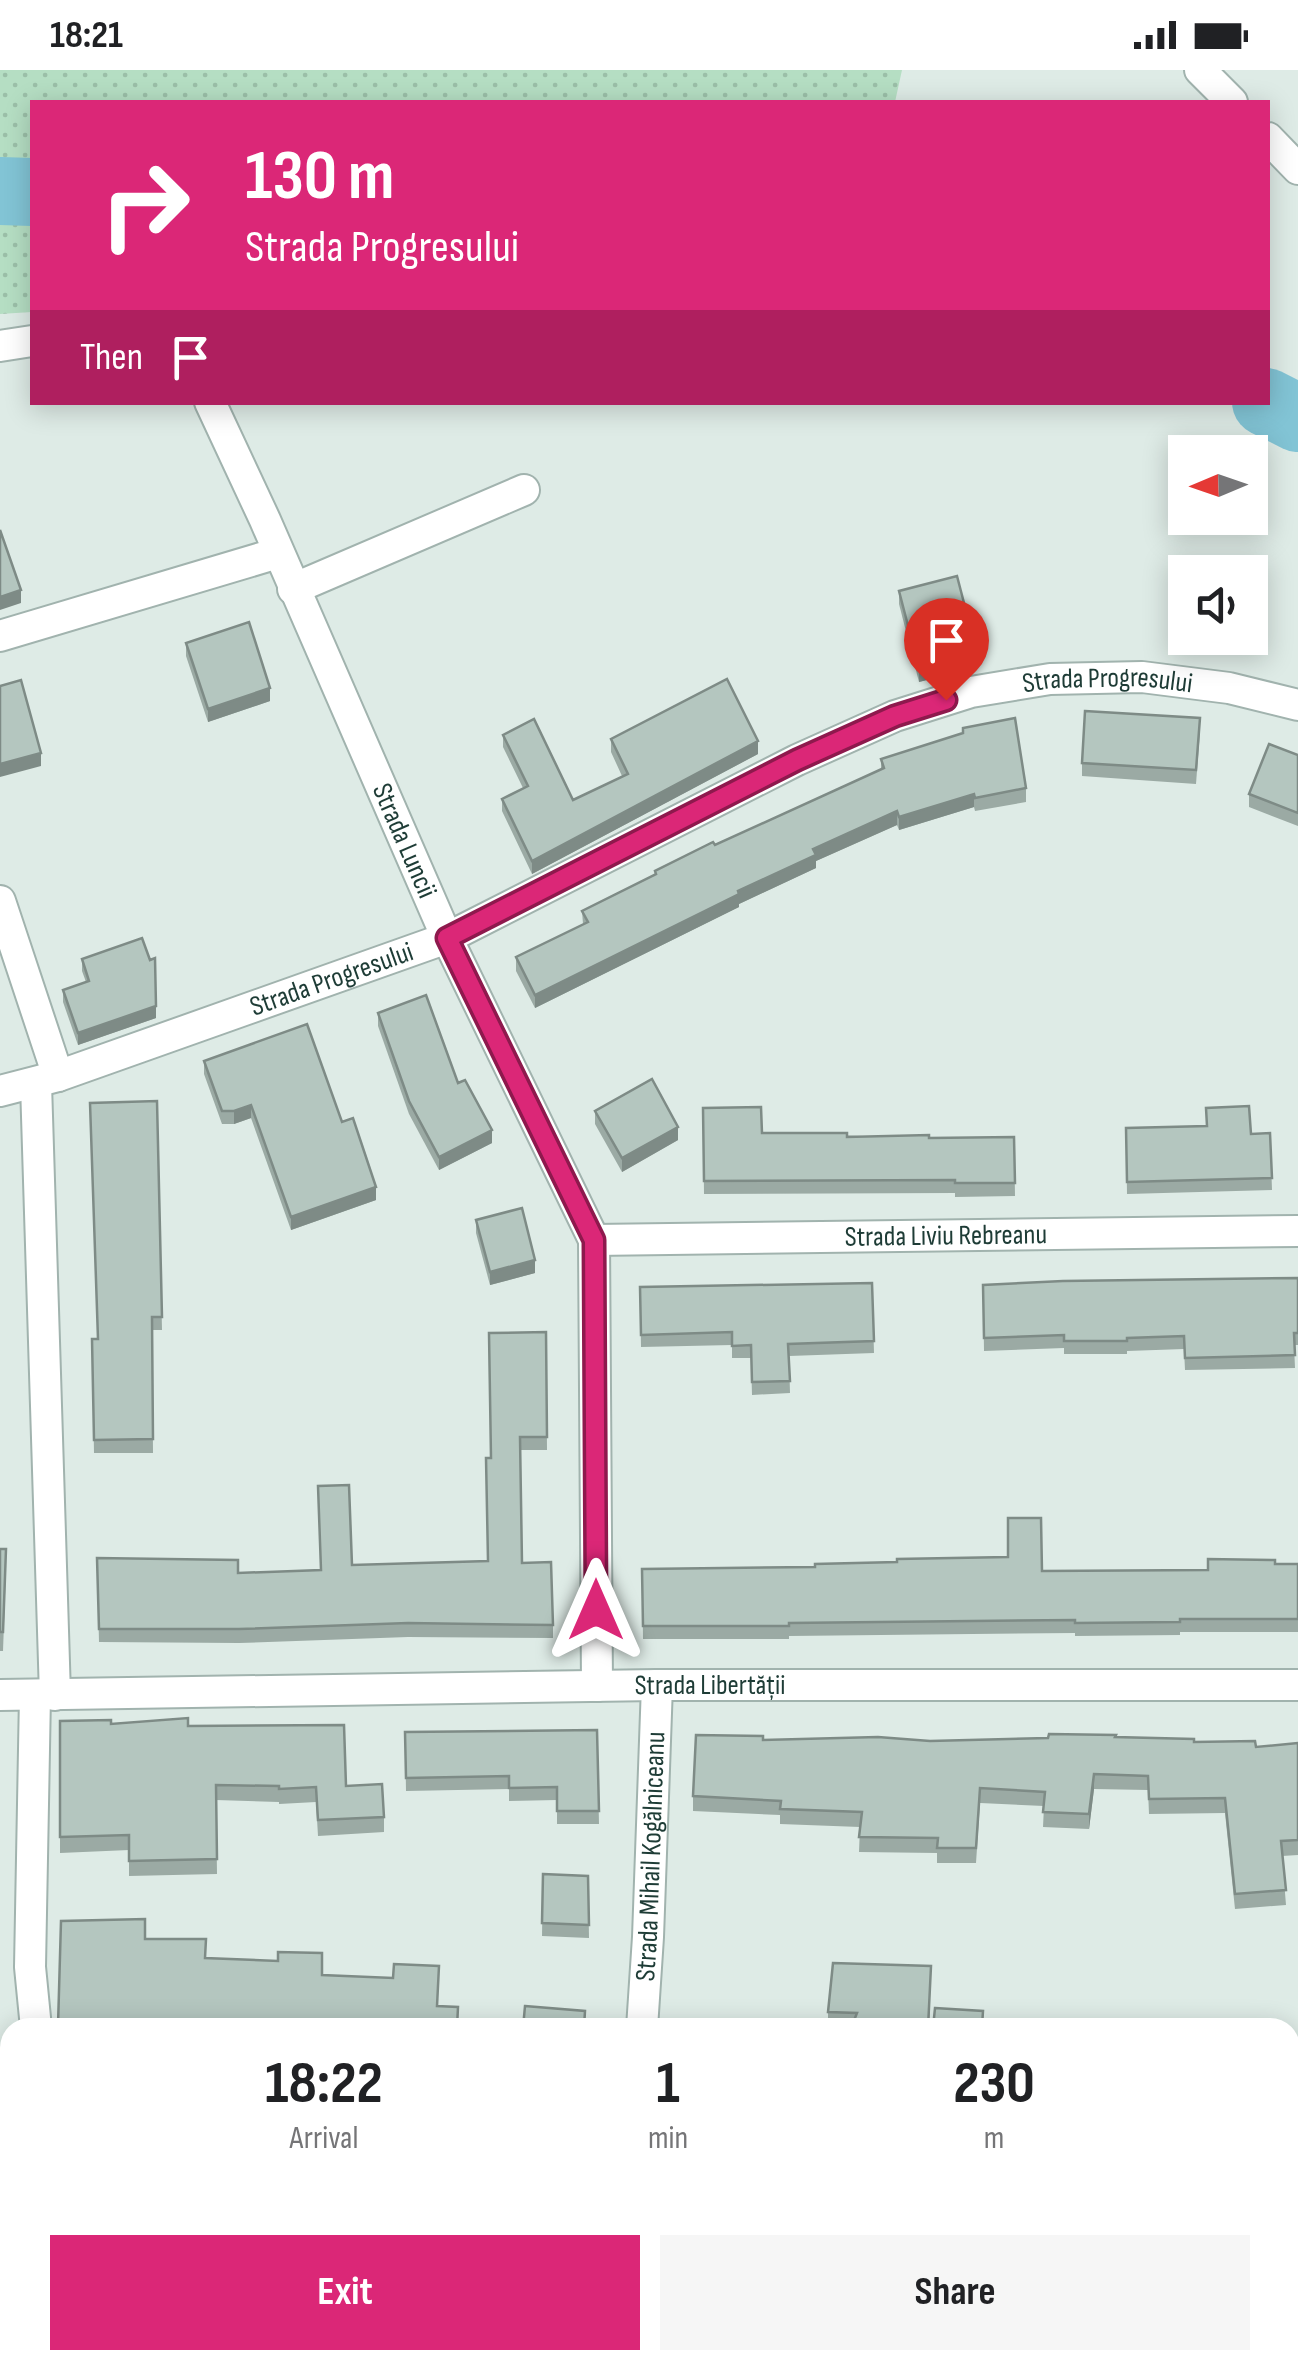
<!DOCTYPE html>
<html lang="en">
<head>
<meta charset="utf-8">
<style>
  body { margin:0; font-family:"Sofia Sans Condensed",sans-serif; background:#f6f6f6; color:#202124; height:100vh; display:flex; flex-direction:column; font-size:38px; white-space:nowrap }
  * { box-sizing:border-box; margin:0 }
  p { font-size:32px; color:#757577 }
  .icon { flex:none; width:55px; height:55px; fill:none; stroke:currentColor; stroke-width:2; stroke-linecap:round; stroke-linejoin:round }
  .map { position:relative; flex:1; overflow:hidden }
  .drawer { position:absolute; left:0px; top:1948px; width:1300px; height:352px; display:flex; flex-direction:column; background:#fff; border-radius:30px 30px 0 0; box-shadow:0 5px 25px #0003 }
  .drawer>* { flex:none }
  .guide { position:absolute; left:30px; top:30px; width:1240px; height:305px; border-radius:0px; box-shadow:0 5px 25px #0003; background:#db2777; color:#fff; overflow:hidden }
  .needle { width:65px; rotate:268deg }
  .tools { position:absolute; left:1168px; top:365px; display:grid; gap:20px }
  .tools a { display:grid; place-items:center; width:100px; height:100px; border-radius:0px; background:#fff; box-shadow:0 5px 25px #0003; font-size:50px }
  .pin { position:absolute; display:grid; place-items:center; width:85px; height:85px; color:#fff; margin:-102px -42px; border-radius:50% 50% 50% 0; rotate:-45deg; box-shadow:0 0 10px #0007 }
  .pin .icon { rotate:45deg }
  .me { position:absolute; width:110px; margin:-55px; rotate:0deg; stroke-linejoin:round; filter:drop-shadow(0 0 8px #0008) }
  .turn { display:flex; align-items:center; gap:35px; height:210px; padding:0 50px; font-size:45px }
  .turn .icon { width:130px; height:130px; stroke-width:2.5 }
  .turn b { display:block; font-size:70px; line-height:85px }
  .then { display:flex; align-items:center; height:95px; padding:0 50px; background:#0003; gap:20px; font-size:38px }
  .eta { display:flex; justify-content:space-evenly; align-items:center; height:170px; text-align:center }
  .eta b { font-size:60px; font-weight:700; line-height:70px }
  .cta { display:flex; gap:20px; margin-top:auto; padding:20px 50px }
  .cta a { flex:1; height:115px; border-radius:0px; background:#db2777; color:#fff; font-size:40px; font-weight:700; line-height:115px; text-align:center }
  .cta a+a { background:#f6f6f6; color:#202124 }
  .status { display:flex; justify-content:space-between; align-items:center; height:70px; padding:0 50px; background:#fff; direction:ltr }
  .status svg { height:28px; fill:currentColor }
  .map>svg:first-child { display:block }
</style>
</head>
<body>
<div class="status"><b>18:21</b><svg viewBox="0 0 49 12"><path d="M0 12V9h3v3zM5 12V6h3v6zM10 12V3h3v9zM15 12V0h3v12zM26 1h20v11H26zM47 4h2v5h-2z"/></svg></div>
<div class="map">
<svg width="1298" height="2299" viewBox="0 0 1298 2299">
  <defs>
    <pattern id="grass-dots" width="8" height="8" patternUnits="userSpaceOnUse" patternTransform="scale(2.5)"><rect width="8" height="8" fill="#b5dec3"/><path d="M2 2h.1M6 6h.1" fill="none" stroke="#9bbfa8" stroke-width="1.8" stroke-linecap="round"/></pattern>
  </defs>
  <rect width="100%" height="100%" fill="#deebe6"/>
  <path fill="url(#grass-dots)" d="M0 0H902L895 32H32V242L0 244Z"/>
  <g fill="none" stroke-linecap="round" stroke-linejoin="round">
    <g stroke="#82c4d5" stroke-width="68">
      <path d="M0 121 32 122"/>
      <path d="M1266 332 1298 348"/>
    </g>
    <g stroke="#a1b3ae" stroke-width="34">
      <g id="minor">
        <path d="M0 276 32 271"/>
        <path id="s1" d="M210 332 265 450 447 868 594 1170 597 1616"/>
        <path d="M293 519 524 420"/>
        <path d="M0 566 278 483"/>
        <path d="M0 831 58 1006"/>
        <path d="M36 1014 55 1625"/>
        <path id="s2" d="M0 1021 58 1006 447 868 797 690 895 646 971 622 1050 609 1142 607 1229 618 1298 635"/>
        <path id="s3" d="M594 1170 1298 1161"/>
        <path d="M35 1625 30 1897 36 1958"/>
        <path id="s4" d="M642 1958 648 1867 657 1615"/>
        <path d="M250 2290 257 2299"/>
        <path d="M1251 2290 1272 2299"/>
        <path d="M558 2299 559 2290"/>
      </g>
    </g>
    <g stroke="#a1b3ae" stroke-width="34">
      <g id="tertiary">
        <path d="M1200 0 1232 32"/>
        <path d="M1268 68 1298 99"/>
        <path id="s5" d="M0 1625 657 1615H1298"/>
      </g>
    </g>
    <use href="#minor" stroke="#fff" stroke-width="30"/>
    <use href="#tertiary" stroke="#fff" stroke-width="30"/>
  </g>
  <g fill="#9baaa4">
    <path d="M1185 502V568H1226L1225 578 1173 573V560Z"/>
    <path d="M899 521 977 597 919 612 899 534Z"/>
    <path d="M186 573 270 631 208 652 186 586Z"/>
    <path d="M1200 662 1196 714 1082 706V693Z"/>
    <path d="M503 665 573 730 622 706 611 682V669L758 684 532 804 502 741V729L523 718 503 677Z"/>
    <path d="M1298 685V756L1249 737V724Z"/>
    <path d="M881 689 1026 718V732L975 741 974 737 899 760 897 755 816 791V798L739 834V837L535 938 516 901V887L583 854 582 841 655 805V801L715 775 881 699Z"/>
    <path d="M82 889 150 890 156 948 78 975 63 932V920L86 912 82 901Z"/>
    <path d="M378 943 492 1073 439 1100 409 1044 378 956Z"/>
    <path d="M204 991 342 1052 376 1130 291 1160 251 1048 234 1054H222L204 1004Z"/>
    <path d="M157 1031 162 1260H152L153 1383H94L92 1269H98Z"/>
    <path d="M703 1038 762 1063 929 1068 1014 1067 1015 1126 955 1127V1123L704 1124Z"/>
    <path d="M595 1041 678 1070 622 1102 595 1054Z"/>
    <path d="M1206 1056 1251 1064 1270 1063 1272 1120 1127 1124 1126 1058Z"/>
    <path d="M476 1150 535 1203 490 1215 476 1163Z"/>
    <path d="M1298 1208V1275H1294L1295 1298 1185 1300 1184 1279 1127 1281V1284H1064V1278L984 1281 983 1215Z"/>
    <path d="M872 1213 874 1283 789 1286 790 1323 752 1325 751 1288H732V1275L641 1277 640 1217Z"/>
    <path d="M546 1262 547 1380H520L522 1493 553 1555V1568L408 1567 239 1573 99 1572 97 1488 238 1503 320 1500 352 1495 487 1491 491 1388Z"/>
    <path d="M0 1479 6 1498 3 1581H0Z"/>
    <path d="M1275 1494H1298V1562H1180V1565L1075 1566V1563L789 1566V1569H643L642 1499 1042 1501 1208 1500Z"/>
    <path d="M60 1651 188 1656 346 1716 384 1747V1762L318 1766 316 1732 279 1734V1732L216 1730 217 1804 129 1806V1780L60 1783Z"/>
    <path d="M597 1660 599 1754H557V1730L509 1731V1719L406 1721 405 1662Z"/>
    <path d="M1115 1667 1256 1677 1298 1673V1785L1282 1786 1286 1835 1235 1839 1225 1743 1149 1744 1148 1720 1094 1719 1089 1759 1043 1757 1044 1736 980 1733 976 1793H937V1783L859 1782 860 1757 780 1754V1745L693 1741V1726L763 1670 930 1671Z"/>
    <path d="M543 1804 588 1806 589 1868 542 1866Z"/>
    <path d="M931 1896 929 1958H851L852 1956 828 1955V1942Z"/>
    <path d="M0 2025 10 2039V2125L0 2112Z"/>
    <path d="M1290 2060 1298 2073V2244H1290Z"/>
    <path d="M52 2290H203L209 2299H59Z"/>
  </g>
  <g fill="#7e8b86">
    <path d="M21 520V533L0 540V527Z"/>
    <path d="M977 583V597L919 612V598Z"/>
    <path d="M270 618V631L208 652V639Z"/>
    <path d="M758 671V684L532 804V791Z"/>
    <path d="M41 683V696L0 707V694Z"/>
    <path d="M974 724V737L899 760V747Z"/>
    <path d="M897 741V755L816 791V798L739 834V837L535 938V925L738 821 813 779Z"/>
    <path d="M156 936V948L78 975V963Z"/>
    <path d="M251 1035V1048L234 1054V1041Z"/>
    <path d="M678 1057V1070L622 1102V1088Z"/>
    <path d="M492 1060V1073L439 1100V1087Z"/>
    <path d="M376 1117V1130L291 1160V1147Z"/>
    <path d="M535 1190V1203L490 1215V1202Z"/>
    <path d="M1094 1704V1719L1089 1759V1744Z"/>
    <path d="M1046 2290H1052L1048 2299H1042Z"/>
  </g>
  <g fill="#b4c6bf" stroke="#7e8b86" stroke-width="2.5">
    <path d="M0 460 21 520 0 527Z"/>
    <path d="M1179 494 1231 499V502H1185V561L1173 560Z"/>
    <path d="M957 506 977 583 919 598 899 521Z"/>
    <path d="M249 552 270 618 208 639 186 573Z"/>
    <path d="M727 609 758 671 532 791 502 729 528 716 503 665 534 649 573 730 628 704 611 669Z"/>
    <path d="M21 610 41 683 0 694V616Z"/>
    <path d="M1085 641 1200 648 1196 700 1082 693Z"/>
    <path d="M1015 648 1026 718 975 728 974 724 899 747 897 741 813 779 816 785 738 821 739 824 535 925 516 887 588 852 582 841 656 804 655 801 713 772 715 775 884 698 881 689 963 663V658Z"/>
    <path d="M1269 674 1298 685V743L1249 724Z"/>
    <path d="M142 868 150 890 155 888 156 936 78 963 63 920 89 911 82 889Z"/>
    <path d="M426 925 458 1013 465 1010 492 1060 439 1087 409 1031 378 943Z"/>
    <path d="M307 954 342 1052 353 1048 376 1117 291 1147 251 1035 234 1041H222L204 991Z"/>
    <path d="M652 1009 678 1057 622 1088 595 1041Z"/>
    <path d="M157 1031 162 1247H152L153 1369 94 1370 92 1269H98L90 1033Z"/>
    <path d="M1249 1036 1251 1064 1270 1063 1272 1108 1127 1112 1126 1058 1207 1056 1206 1038Z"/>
    <path d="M761 1037 762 1063H847V1067L929 1065V1068L1014 1067 1015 1113H955V1110L704 1111 703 1038Z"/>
    <path d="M522 1138 535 1190 490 1202 476 1150Z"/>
    <path d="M1298 1208V1263H1294L1295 1285 1185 1288 1184 1266 1127 1268V1271H1064V1265L984 1268 983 1215 1063 1211Z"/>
    <path d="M872 1213 874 1271 788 1274 790 1311 752 1312 751 1275 732 1276V1262L641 1265 640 1217Z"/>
    <path d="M546 1262 547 1367H520L522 1493 551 1492 553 1555 408 1553 239 1559H99L97 1488 238 1490V1503L321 1500 318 1416 349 1415 352 1495 488 1491 486 1388H491L489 1263Z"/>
    <path d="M1008 1448H1041L1042 1501 1208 1500V1489L1275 1490V1494H1298V1549H1180V1552L1075 1553V1550L789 1553V1556H643L642 1499 815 1497V1494L897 1492V1489L1008 1487Z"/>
    <path d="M0 1479H6L3 1562H0Z"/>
    <path d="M188 1648V1656L344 1655 346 1716 382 1714 384 1747 318 1750 316 1717 279 1719V1716L216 1715 217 1789 129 1791V1765L60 1767V1651L111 1650V1654Z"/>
    <path d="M597 1660 599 1741H557V1717L509 1718V1706L406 1708 405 1662Z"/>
    <path d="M1049 1664 1116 1665 1115 1667 1194 1669V1672L1255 1671 1256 1677 1298 1673V1770L1281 1771 1286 1820 1235 1824 1225 1728 1149 1729 1148 1706 1094 1704 1089 1744 1043 1742 1045 1722 980 1718 976 1778H937L938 1768 859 1767 862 1742 780 1739 781 1731 693 1726 696 1665 763 1666V1670L878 1667 930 1671 1048 1668Z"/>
    <path d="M543 1804 588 1806 589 1855 542 1853Z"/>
    <path d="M145 1849V1869H206L205 1888 278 1891V1882L322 1883V1905L393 1908 394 1894 439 1896 437 1936 458 1937 457 1958 58 1956 61 1851Z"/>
    <path d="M833 1893 931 1896 928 1958H851L857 1943 828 1942Z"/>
    <path d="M525 1936 585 1941 584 1958H523Z"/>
    <path d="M935 1938 983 1941 982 1957 987 1958H933Z"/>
    <path d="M0 2025 10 2039V2108L0 2094Z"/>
    <path d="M1290 2060H1292L1298 2073V2226H1290Z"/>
    <path d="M66 2290H203L209 2299H73Z"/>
    <path d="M575 2290H715L716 2299H575Z"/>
    <path d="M984 2290H1046L1042 2299H981Z"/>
    <path d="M1111 2290H1125L1148 2299H1107Z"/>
  </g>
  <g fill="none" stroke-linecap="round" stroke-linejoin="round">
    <g stroke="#8e194d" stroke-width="25">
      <path id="route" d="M596 1540 594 1170 447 868 797 690 895 646 946 630"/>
    </g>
    <use href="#route" stroke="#db2777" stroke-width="18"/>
  </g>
  <g text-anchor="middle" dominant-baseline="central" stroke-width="9" stroke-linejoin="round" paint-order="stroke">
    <g font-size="28" fill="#1e3c36" stroke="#eff8f4">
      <text stroke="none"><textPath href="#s2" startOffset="1190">Strada Progresului</textPath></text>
      <text stroke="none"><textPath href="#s1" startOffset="480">Strada Luncii</textPath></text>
      <text stroke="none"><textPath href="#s2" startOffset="350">Strada Progresului</textPath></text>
      <text stroke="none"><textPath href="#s3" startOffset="352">Strada Liviu Rebreanu</textPath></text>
      <text stroke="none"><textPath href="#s5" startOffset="710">Strada Libertății</textPath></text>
      <text stroke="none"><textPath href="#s4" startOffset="172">Strada Mihail Kogălniceanu</textPath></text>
    </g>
  </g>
</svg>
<div class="tools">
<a><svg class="needle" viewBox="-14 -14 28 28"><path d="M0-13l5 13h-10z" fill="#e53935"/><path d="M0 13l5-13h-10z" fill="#757577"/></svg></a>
<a><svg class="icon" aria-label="sound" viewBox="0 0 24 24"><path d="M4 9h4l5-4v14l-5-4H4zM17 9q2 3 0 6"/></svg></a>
</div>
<div class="pin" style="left:946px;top:630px;background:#d93025"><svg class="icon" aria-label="arrive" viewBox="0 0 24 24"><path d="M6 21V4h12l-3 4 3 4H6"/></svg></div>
<svg class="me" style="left:596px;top:1540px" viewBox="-20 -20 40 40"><path d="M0-17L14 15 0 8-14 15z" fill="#db2777" stroke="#fff" stroke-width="4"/></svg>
<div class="guide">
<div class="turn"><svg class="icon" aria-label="right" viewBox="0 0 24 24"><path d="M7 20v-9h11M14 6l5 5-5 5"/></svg><div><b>130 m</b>Strada Progresului</div></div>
<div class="then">Then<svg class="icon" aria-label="arrive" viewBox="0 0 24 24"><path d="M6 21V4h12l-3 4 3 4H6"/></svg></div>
</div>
<section class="drawer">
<div class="eta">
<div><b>18:22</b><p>Arrival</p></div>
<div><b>1</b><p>min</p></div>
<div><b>230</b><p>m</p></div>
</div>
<div class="cta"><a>Exit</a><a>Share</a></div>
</section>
</div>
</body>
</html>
